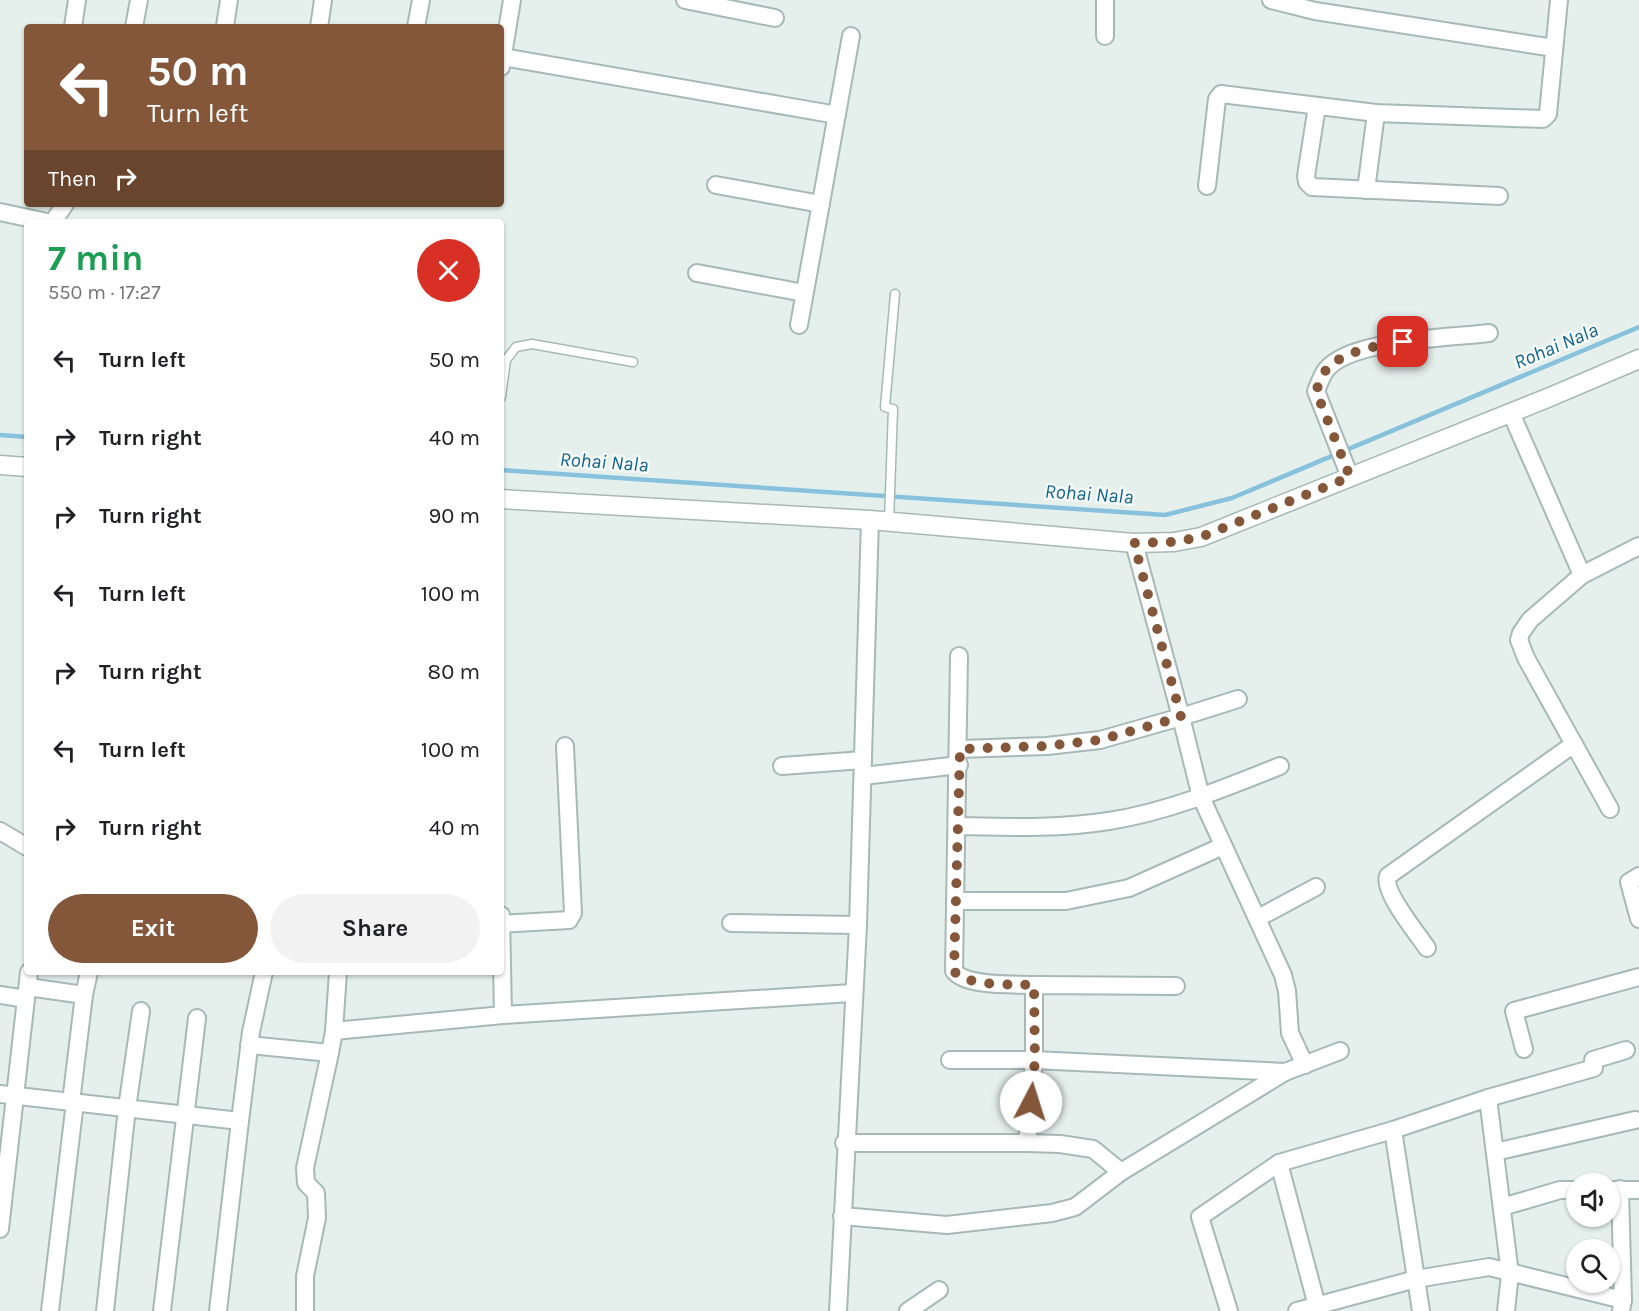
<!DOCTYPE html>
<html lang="en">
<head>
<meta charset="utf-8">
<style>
  body { margin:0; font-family:Karla,sans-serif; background:#f2f2f2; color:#202124; height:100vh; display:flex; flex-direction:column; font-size:22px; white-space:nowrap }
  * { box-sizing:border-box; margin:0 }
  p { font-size:20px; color:#757577 }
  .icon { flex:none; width:33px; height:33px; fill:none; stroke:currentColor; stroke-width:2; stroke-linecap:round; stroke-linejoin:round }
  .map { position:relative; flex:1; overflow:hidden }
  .drawer { position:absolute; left:24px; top:219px; width:480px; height:756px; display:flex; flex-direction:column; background:#fff; border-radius:6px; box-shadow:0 2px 4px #0004 }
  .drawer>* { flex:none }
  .hud { position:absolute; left:24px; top:24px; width:480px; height:183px; border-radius:6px; box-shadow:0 2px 4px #0004; background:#84573a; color:#fff; overflow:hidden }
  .fabs { position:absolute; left:1566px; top:1173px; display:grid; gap:12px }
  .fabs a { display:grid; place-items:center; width:54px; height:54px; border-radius:50%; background:#fff; box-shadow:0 2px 4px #0004; font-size:30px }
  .pin { position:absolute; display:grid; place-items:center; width:51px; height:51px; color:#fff; margin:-26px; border-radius:12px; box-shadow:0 3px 9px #0006 }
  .me { position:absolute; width:66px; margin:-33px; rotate:5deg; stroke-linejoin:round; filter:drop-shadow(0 0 4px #0008) }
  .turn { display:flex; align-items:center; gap:21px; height:126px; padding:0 24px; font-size:27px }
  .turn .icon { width:78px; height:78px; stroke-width:2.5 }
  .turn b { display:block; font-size:42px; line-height:51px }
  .then { display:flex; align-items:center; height:57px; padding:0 24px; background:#0003; gap:12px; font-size:22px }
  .round { display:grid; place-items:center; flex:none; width:63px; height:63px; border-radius:32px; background:#f2f2f2 }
  .headline { display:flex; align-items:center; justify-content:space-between; height:102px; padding:0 24px }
  h1 { font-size:36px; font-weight:700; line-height:45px; color:#1e9e55 }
  .button { display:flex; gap:12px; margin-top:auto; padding:12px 24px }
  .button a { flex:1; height:69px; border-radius:36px; background:#84573a; color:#fff; font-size:24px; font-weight:700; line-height:69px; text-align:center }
  .button a+a { background:#f2f2f2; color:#202124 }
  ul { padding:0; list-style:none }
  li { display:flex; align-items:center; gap:18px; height:78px; padding:0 24px }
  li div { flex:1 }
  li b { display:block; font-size:22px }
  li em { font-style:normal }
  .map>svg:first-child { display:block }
</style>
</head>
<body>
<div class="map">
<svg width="1639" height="1311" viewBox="0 0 1639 1311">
  <rect width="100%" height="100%" fill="#e5f0ed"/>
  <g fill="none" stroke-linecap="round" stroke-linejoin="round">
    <g stroke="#87c1db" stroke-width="4.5">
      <path d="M0 435 27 437"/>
      <path d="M501 470 1165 515 1232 498 1639 327"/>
    </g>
    <g stroke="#a6b9b6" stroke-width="11">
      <g id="service">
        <path d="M501 397 506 360 516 347 532 344 633 362"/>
        <path d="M889 521 893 409 885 407 895 294"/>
      </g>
    </g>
    <g stroke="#a6b9b6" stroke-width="20">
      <g id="minor">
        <path d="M685 0 775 18"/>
        <path d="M1105 0V36"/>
        <path d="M1271 0 1315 11 1554 48"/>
        <path d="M225 26 229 0"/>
        <path d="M73 27 77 0"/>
        <path d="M134 27 139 0"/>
        <path d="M319 27 323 0"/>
        <path d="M416 27 421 0"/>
        <path d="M503 57 837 115"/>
        <path d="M501 67 512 0"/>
        <path d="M1317 106 1306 176 1307 182 1312 187 1499 196"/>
        <path d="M716 185 821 204"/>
        <path d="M1207 186 1217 99 1221 94 1376 113 1543 119 1548 114 1559 0"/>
        <path d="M1366 190 1376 113"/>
        <path d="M0 212 47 222"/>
        <path d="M53 222 65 204"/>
        <path d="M697 273 804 293"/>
        <path d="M799 325 851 36"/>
        <path d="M1511 413 1582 575"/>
        <path d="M1350 477 1316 391C1319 384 1322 375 1326 370 1350 339 1451 338 1489 333"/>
        <path d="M959 656 954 971C966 987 1014 984 1034 985"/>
        <path d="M1238 699 1181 717 1201 797 1283 975 1287 991 1290 1033 1305 1065"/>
        <path d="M960 749 1047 746 1100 740 1181 717 1134 543"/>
        <path d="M782 766 863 760"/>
        <path d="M863 776 959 765"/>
        <path d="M1610 809 1526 658 1519 640 1521 633 1530 620 1582 575 1639 546"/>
        <path d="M957 826C1008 827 1058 829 1109 821 1167 812 1225 788 1280 766"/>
        <path d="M0 831 27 847"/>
        <path d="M1639 876 1629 882 1639 919"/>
        <path d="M955 901H1066L1129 888 1223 846"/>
        <path d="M501 915 503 1015"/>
        <path d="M1258 918 1316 887"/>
        <path d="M731 923 858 925"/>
        <path d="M501 924 569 920 573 913 565 746"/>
        <path d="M1427 948C1417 933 1382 891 1388 876L1574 744"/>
        <path d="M28 987 84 995 89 972"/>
        <path d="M0 995 26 999"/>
        <path d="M334 1031 338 972"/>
        <path d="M249 1045 330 1053 305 1168 306 1183 316 1193 317 1218 305 1276V1311"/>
        <path d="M1524 1049 1514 1011 1639 977"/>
        <path d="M330 1053 334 1031 503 1015 852 993"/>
        <path d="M950 1060H1034V985L1176 986"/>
        <path d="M0 1094 240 1121 218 1311"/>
        <path d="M71 1102 84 995"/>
        <path d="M240 1121 251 1032 264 972"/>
        <path d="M844 1143H1027L1034 1060 1285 1072 1340 1051"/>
        <path d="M1027 1143 1060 1144 1093 1149 1121 1172"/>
        <path d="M1495 1152 1635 1120"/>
        <path d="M1279 1163 1393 1130"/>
        <path d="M1620 1189 1623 1300"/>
        <path d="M1610 1190H1639"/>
        <path d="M1502 1207 1560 1190H1576"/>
        <path d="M842 1216 947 1225 1052 1213 1075 1207 1121 1172 1285 1072"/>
        <path d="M0 1229 29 972"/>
        <path d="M50 1311 75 1102"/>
        <path d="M105 1311 127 1108 141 1011"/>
        <path d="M162 1311 197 1018"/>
        <path d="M838 1311 858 925 870 520"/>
        <path d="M908 1311 939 1290"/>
        <path d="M1229 1311 1200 1217 1279 1163 1317 1306"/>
        <path d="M1297 1311 1416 1279 1489 1267 1623 1300 1621 1311"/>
        <path d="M1421 1311 1393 1130 1488 1098"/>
        <path d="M1506 1311 1510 1274 1488 1098 1594 1068 1593 1060 1626 1050"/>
      </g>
    </g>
    <g stroke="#a6b9b6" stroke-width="21">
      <g id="tertiary">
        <path d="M0 465 27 467"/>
        <path d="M501 499 870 520 1134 543 1174 542 1201 537 1550 397 1639 359"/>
      </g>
    </g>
    <use href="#service" stroke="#fff" stroke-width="8"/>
    <use href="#minor" stroke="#fff" stroke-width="16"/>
    <use href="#tertiary" stroke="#fff" stroke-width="18"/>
  </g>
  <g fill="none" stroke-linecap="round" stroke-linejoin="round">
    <path stroke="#84573a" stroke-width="10" stroke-dasharray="0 18" d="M1031 1102 1035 1060 1034 985C1015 984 966 987 954 971L960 749 1047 746 1100 740 1181 717 1134 543 1174 542 1201 537 1350 477 1316 391C1319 384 1322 374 1327 369 1341 352 1382 344 1403 342"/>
  </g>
  <g text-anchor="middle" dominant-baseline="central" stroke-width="4.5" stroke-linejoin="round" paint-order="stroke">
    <g font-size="20" font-style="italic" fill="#12648a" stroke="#f7fbfa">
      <text transform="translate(1556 346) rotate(-23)">Rohai Nala</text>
      <text transform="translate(604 462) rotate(4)">Rohai Nala</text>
      <text transform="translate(1089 494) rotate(4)">Rohai Nala</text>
    </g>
  </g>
</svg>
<div class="fabs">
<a><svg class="icon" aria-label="sound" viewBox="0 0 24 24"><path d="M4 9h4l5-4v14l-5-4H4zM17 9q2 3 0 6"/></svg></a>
<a><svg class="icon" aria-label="search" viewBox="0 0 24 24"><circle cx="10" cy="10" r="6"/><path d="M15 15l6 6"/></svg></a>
</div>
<div class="pin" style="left:1403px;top:342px;background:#d93025"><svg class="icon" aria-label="arrive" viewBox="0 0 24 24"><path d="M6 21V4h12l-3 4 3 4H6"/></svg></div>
<svg class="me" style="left:1031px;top:1102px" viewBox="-20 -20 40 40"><circle r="19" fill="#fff"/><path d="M0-13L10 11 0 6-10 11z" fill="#84573a"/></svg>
<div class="hud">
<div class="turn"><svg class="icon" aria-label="left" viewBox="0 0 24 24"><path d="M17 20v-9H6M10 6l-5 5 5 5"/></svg><div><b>50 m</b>Turn left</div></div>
<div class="then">Then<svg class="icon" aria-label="right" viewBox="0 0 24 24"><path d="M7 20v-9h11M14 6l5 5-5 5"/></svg></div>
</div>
<section class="drawer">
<div class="headline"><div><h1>7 min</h1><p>550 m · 17:27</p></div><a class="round" style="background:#d93025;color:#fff"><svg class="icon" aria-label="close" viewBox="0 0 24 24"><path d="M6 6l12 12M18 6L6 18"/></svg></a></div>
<ul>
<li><svg class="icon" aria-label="left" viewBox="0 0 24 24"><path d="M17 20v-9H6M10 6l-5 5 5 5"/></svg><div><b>Turn left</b></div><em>50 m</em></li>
<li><svg class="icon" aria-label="right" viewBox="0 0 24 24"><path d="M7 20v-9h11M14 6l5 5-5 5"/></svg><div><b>Turn right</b></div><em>40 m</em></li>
<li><svg class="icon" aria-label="right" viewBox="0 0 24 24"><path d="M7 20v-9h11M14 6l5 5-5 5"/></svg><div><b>Turn right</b></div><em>90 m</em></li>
<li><svg class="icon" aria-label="left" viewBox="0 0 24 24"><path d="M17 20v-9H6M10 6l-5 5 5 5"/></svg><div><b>Turn left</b></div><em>100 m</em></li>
<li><svg class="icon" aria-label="right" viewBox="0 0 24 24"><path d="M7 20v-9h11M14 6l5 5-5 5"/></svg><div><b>Turn right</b></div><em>80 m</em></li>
<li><svg class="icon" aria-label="left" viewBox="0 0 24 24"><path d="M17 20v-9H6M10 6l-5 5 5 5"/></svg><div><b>Turn left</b></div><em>100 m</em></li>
<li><svg class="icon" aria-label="right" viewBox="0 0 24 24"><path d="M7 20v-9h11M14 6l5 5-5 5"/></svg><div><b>Turn right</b></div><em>40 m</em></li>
</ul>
<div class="button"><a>Exit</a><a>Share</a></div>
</section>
</div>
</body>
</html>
